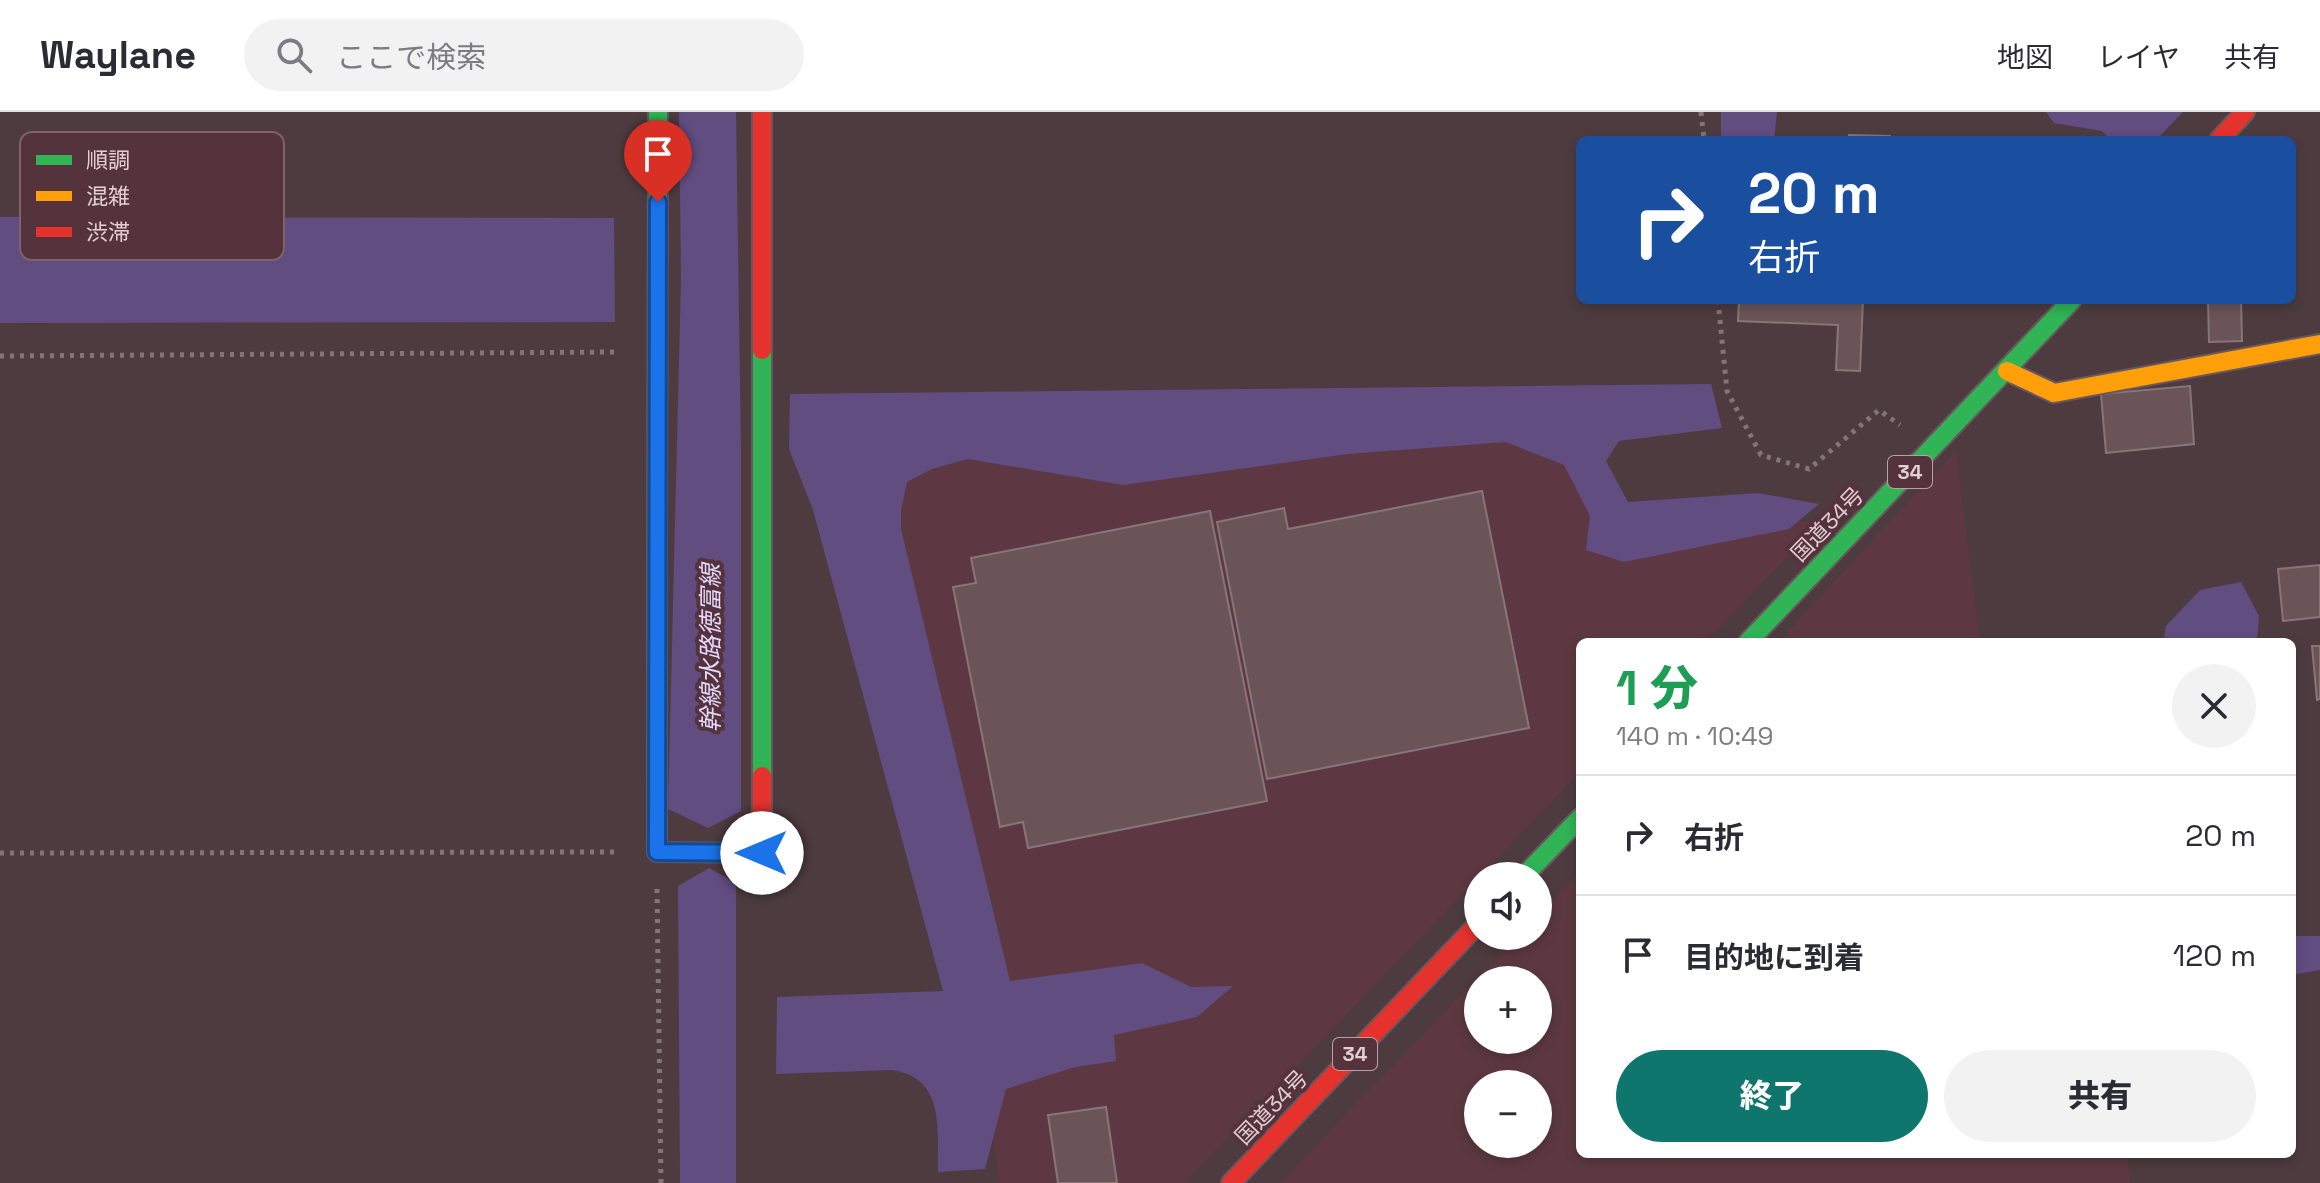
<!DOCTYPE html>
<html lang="ja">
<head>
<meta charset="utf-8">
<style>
  body { margin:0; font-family:"Space Grotesk","Noto Sans JP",sans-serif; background:#f2f2f3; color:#2b2b33; height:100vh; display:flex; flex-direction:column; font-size:30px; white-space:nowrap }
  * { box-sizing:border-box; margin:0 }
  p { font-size:26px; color:#7c7c81 }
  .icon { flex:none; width:44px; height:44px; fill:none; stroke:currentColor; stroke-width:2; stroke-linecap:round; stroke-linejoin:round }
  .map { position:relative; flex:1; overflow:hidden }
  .panel { position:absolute; left:1576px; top:526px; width:720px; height:520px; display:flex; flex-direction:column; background:#fff; border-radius:12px; box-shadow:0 4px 12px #0003 }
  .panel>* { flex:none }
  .banner { position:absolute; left:1576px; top:24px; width:720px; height:168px; border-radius:12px; box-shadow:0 4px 12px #0003; background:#1a4fa0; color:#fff; overflow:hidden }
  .fabs { position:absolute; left:1464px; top:750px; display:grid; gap:16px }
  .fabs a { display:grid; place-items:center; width:88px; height:88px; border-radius:50%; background:#fff; box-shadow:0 4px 12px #0003; font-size:40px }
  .pin { position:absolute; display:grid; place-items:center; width:68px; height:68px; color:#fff; margin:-82px -34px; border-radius:50% 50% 50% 0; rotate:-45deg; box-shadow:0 0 8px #0007 }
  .pin .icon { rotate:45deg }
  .me { position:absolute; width:88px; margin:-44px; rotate:270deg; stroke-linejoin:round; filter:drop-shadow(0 0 6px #0008) }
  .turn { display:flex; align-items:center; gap:28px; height:168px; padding:0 40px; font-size:36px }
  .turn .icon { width:104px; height:104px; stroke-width:2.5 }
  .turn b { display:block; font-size:56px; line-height:68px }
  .round { display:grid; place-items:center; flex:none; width:84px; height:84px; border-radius:42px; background:#f2f2f3 }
  .overview { display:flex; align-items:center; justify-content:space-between; height:136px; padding:0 40px }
  h1 { font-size:48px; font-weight:800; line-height:60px; color:#1e9e55 }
  .action { display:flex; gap:16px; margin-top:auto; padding:16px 40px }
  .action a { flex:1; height:92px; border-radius:48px; background:#0f766e; color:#fff; font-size:32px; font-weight:800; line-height:92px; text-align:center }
  .action a+a { background:#f2f2f3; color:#2b2b33 }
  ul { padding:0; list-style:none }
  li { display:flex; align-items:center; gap:24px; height:120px; padding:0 40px; border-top:2px solid #e1e1e2 }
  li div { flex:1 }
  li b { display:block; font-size:30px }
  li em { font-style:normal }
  header { display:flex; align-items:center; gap:48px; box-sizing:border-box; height:112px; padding:0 40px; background:#fff; border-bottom:2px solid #e1e1e2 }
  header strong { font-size:38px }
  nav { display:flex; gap:44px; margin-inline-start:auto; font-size:28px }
  .search { width:560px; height:72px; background:#f2f2f3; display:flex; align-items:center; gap:20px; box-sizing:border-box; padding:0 28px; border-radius:44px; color:#7c7c81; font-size:30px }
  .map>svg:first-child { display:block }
</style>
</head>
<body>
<header>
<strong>Waylane</strong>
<div class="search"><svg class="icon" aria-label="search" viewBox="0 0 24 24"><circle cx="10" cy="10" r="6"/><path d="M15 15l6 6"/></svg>ここで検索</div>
<nav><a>地図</a><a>レイヤ</a><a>共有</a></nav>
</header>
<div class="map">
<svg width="2320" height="1071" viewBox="0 0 2320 1071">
  <rect width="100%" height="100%" fill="#4d3b40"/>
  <g fill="#5d3843" fill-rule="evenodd">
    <path d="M1555 274 1615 412 1822 409 1705 530H1580V660L1184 1071H999L979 920 790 282Z"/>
    <path d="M1956 339 1980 530H1778Z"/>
    <path d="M1580 759V1042H2127L2130 1071H1280L1518 824H1538V803ZM1538 868V928H1478V868ZM1538 972V1032H1478V972Z"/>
  </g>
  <g fill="#614d80">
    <path d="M679 0H736L741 339V699L708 716 668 697 681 166Z"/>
    <path d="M1721 0H1777L1774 28H1721Z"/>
    <path d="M2046 0H2183L2156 28H2111L2102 19 2054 11Z"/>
    <path d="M0 105 614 106 615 210 0 211Z"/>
    <path d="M1711 272 1722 316 1619 329 1606 349 1628 390 1758 381 1819 392 1789 417 1624 450 1586 438 1590 404 1564 353 1506 330 1348 342 1123 373 968 347 932 357 907 370 901 398V417L1010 869 1142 851 1191 875 1233 874 1197 905 1114 923 1116 949 1075 955 1006 977 985 1057 938 1060C937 1018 946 967 893 958L776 962 777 885 943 879 813 398 789 337 790 282Z"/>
    <path d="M2241 470 2259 504 2257 530H2163L2166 514 2200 478Z"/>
    <path d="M709 756 736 771V1071H680L678 774Z"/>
    <path d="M2292 824H2320V858L2292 863Z"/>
  </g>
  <g fill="#6a5457" stroke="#867678" stroke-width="2">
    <path d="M1849 23 1890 24V28H1848Z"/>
    <path d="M1739 188H1863L1860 259 1836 258 1838 213 1738 209Z"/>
    <path d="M2208 188H2241L2242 229 2209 230Z"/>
    <path d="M2190 274 2194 332 2106 341 2101 282Z"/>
    <path d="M1482 379 1529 616 1267 667 1217 410 1284 396 1288 417Z"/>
    <path d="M1210 399 1267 689 1028 736 1023 710 1000 715 953 475 976 471 971 446Z"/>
    <path d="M2320 453V505L2283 509 2278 457Z"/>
    <path d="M2312 534H2320V587L2317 588Z"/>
    <path d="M1106 995 1117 1071H1058L1048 1003Z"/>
  </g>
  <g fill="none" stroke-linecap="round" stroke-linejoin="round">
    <g stroke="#68585d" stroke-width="22">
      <g id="fast">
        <path d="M762 238V664"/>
        <path d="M657 449 658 0"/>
        <path d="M1748 530 2072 188"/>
        <path d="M1524 764 1580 706"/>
      </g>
    </g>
    <g stroke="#68585d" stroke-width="22">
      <path id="slow" d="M2007 259 2054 281 2320 232"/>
    </g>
    <g stroke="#68585d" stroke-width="22">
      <g id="jam">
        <path d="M762 0V238"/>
        <path d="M2219 28 2245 0"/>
        <path d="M657 449V740L762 741V664"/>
        <path d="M1231 1071 1478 812"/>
      </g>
    </g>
    <g stroke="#837478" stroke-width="5" stroke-dasharray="4 6" stroke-linecap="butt">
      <path d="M1701 0 1704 28"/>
      <path d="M1718 188 1727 279 1761 343 1809 357 1879 298 1900 313"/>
      <path d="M0 244 619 240"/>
      <path d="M0 741 619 740"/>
      <path d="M657 777 661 1071"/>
    </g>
    <use href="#fast" stroke="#30b455" stroke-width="18"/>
    <use href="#slow" stroke="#ff9f0a" stroke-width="18"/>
    <use href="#jam" stroke="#e5322d" stroke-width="18"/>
  </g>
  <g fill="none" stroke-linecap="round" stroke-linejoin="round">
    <g stroke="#114b97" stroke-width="20">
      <path id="route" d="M658 90 657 740 762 741"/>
    </g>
    <use href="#route" stroke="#1a73e8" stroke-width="14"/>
  </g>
  <g text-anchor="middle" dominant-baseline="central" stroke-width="8" stroke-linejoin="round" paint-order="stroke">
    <g fill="#55333d" stroke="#b9a0a7" stroke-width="2">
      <rect x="1888" y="344" width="44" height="32" rx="6"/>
      <rect x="1333" y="926" width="44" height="32" rx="6"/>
    </g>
    <g font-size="20" font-weight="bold" fill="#e4ced4">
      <text x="1910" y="360">34</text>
      <text x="1355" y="942">34</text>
    </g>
    <g font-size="22" fill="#e4ced4" stroke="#55333d">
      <text transform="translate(1827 412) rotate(-46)">国道34号</text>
      <text transform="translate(1271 995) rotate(-46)">国道34号</text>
    </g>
    <g font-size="24" font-style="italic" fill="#e3d9fb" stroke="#55333d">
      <text transform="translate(710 536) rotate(-90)">幹線水路徳富線</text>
    </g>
  </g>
  <rect x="20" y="20" width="264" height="128" rx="12" fill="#55333d" stroke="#80626a" stroke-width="2"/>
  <rect x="36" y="43" width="36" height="10" fill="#30b455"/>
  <rect x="36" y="79" width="36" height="10" fill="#ff9f0a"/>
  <rect x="36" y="115" width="36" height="10" fill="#e5322d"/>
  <g font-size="22" fill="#e4ced4">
    <text x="86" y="56">順調</text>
    <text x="86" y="92">混雑</text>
    <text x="86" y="128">渋滞</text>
  </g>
</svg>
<div class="fabs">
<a><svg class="icon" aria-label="sound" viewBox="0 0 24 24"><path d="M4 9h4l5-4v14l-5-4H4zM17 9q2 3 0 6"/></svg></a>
<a>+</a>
<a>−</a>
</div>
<div class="pin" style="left:658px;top:90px;background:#d93025"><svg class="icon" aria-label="arrive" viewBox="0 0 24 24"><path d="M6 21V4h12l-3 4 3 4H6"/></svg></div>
<svg class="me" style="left:762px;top:741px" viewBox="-20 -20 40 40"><circle r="19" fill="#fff"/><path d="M0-13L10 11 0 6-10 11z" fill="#1a73e8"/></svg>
<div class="banner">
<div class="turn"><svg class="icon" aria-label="right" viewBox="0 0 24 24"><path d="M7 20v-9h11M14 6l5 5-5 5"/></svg><div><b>20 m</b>右折</div></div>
</div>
<section class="panel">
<div class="overview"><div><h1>1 分</h1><p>140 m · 10:49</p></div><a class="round"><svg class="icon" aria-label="close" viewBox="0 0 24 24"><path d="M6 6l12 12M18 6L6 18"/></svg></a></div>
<ul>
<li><svg class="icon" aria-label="right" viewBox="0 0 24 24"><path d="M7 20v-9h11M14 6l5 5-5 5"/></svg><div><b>右折</b></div><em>20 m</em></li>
<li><svg class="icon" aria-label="arrive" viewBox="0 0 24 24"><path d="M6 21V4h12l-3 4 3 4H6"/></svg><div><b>目的地に到着</b></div><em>120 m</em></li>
</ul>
<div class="action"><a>終了</a><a>共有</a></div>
</section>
</div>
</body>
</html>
